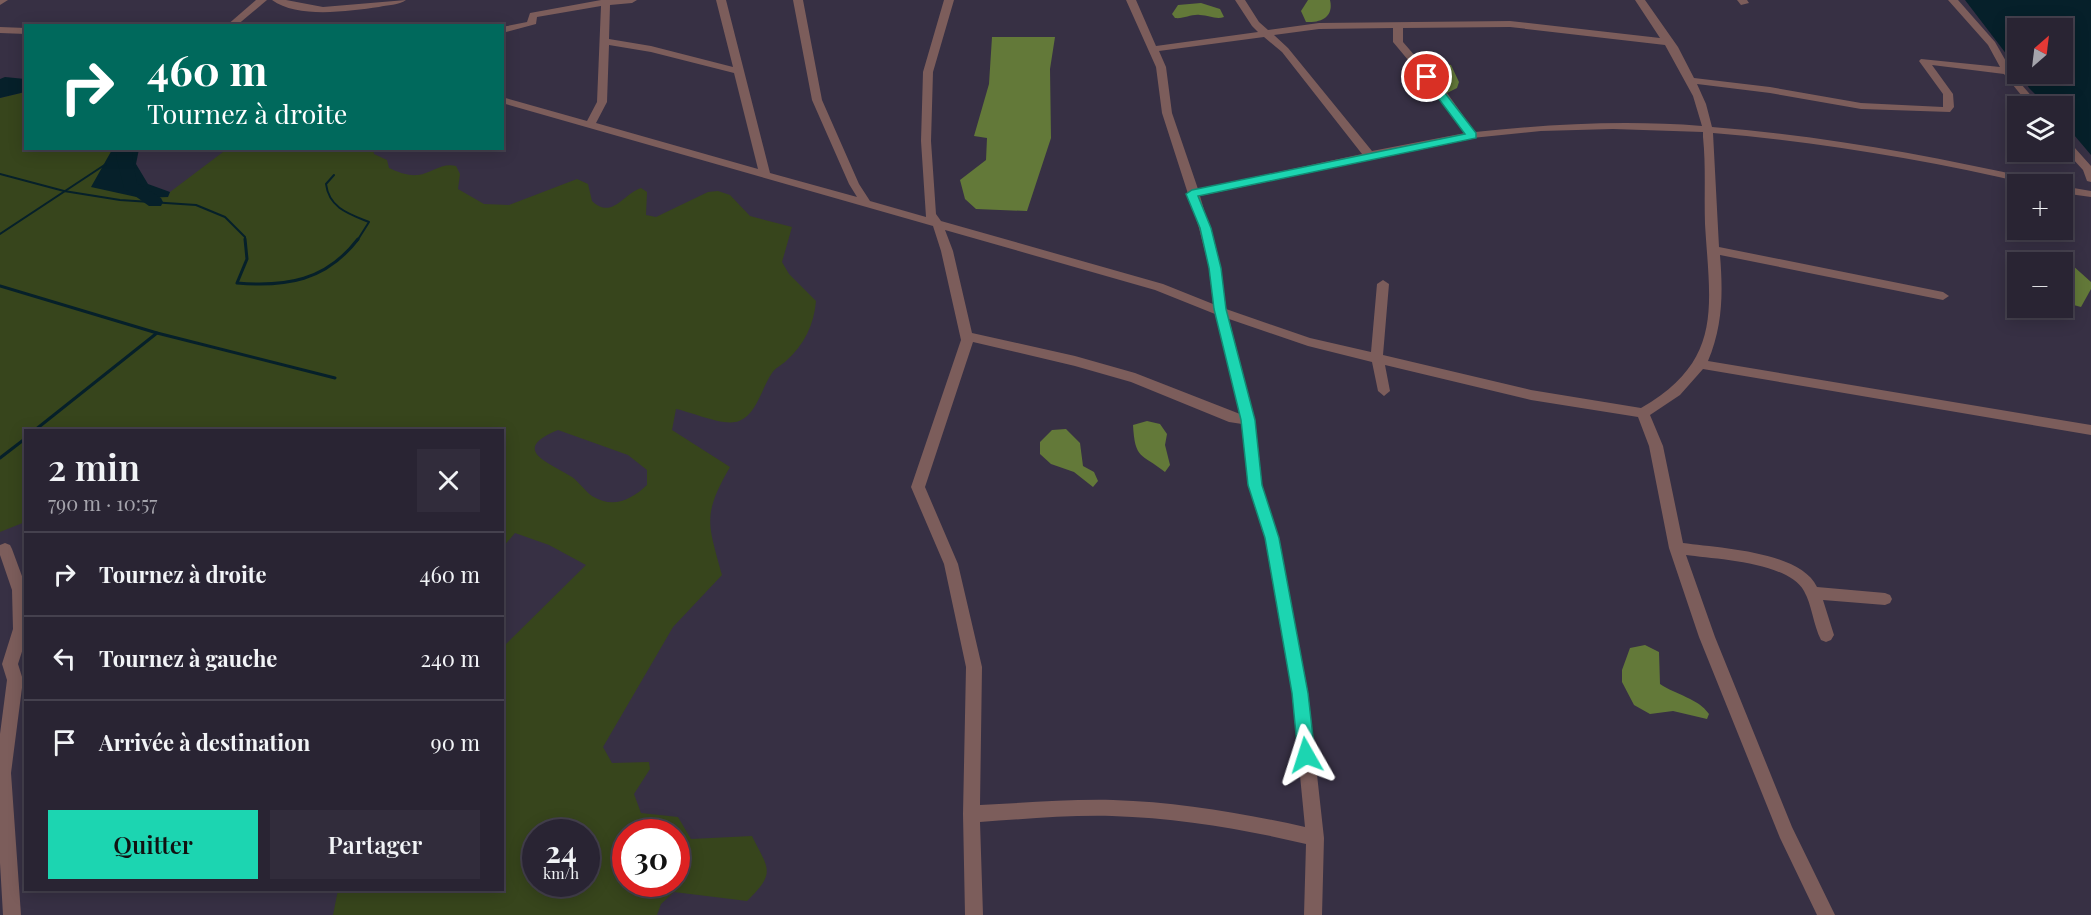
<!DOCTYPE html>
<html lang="fr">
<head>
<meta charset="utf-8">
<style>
  body { margin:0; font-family:"Playfair Display",serif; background:#312c3b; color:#f1f3f6; height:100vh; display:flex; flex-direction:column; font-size:22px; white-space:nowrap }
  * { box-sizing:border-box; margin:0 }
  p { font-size:20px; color:#a5a4ac }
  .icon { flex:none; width:33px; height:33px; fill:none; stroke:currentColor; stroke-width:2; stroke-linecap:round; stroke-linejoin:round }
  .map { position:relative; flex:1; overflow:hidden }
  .side { position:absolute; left:24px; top:429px; width:480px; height:462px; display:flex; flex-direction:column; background:#292433; border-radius:0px; box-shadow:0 3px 15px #0003,0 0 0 2px #45414e }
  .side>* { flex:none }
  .guide { position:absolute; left:24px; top:24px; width:480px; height:126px; border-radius:0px; box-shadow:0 3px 15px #0003,0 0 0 2px #45414e; background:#00695c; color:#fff; overflow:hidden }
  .needle { width:39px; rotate:28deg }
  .buttons { position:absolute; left:2007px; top:18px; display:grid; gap:12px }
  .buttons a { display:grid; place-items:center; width:66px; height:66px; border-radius:0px; background:#292433; box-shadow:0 3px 15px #0003,0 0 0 2px #45414e; font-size:30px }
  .speed { position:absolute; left:522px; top:819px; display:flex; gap:12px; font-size:30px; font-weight:700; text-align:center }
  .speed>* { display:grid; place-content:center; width:78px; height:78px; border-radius:50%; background:#292433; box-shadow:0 3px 15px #0003,0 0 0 2px #45414e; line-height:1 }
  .speed small { font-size:15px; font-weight:400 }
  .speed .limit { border:9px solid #d22; background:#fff; color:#111 }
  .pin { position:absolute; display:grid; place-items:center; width:51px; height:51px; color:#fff; margin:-26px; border:3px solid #fff; border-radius:50%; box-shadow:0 2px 6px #0007 }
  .me { position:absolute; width:66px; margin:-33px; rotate:354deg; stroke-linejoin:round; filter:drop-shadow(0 0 4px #0008) }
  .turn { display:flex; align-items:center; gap:21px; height:126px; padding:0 24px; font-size:27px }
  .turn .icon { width:78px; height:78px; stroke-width:2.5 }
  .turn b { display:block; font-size:42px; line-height:51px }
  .round { display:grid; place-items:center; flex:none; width:63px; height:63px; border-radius:0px; background:#312c3b }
  .summary { display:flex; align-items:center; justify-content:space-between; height:102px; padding:0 24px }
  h1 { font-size:36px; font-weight:600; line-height:45px }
  .cta { display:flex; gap:12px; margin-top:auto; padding:12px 24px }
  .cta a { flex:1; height:69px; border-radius:0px; background:#1cd5b1; color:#111; font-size:24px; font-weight:600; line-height:69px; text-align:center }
  .cta a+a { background:#312c3b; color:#f1f3f6 }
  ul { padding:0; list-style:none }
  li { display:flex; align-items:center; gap:18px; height:84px; padding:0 24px; border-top:2px solid #45414e }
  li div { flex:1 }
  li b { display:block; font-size:22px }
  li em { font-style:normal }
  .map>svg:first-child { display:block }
</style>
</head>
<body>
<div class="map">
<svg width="2091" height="915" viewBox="0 0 2091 915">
  <rect width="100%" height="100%" fill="#373044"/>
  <path fill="#37451c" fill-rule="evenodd" d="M25 92 26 148 113 149 105 163 168 197 170 192 227 149 373 148 374 154 387 160 389 168C398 172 407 176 418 175 432 173 442 162 456 166L460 174 458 189 484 204 509 205 577 179 588 184 592 201C612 220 623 194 641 188L647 192 646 215 656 217 708 192 718 191 730 195 750 216 792 227 782 262 789 274 816 301C814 325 804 345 786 361 782 365 775 368 772 373 762 387 757 414 739 421 724 427 692 412 676 409L672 430 730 467C702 516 708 523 722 575L673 627 603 747 612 763 649 762 650 769 634 794 641 813 678 817 691 839 752 836C768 869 777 872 747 901L674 892 661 904 657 915H333L338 890H502L503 647 586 565 549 545 515 533 503 547 502 430H26L25 522 0 532V98ZM558 430 628 455 647 470V485C631 500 613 509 592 496 585 491 579 482 572 477 549 462 509 450 558 430ZM536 832H586V884H536ZM626 832H676V884H626Z"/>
  <g fill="#637939">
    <path d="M1308 0H1330C1334 17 1321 23 1306 22L1301 11Z"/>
    <path d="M1201 3 1220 9 1224 17C1216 20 1209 15 1200 15 1191 14 1184 19 1175 18L1172 14 1178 5Z"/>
    <path d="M992 37H1055L1050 69 1051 138 1027 211 976 209 965 199 960 180 986 160 987 138 974 136 989 84Z"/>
    <path d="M1435 61 1451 65 1459 82 1457 88 1447 93 1428 74 1425 64Z"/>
    <path d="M2071 264 2091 282V289L2081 307 2066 303 2063 299V267Z"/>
    <path d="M1147 421 1160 424 1167 434 1165 445 1170 465 1165 472C1141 453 1135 460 1133 425Z"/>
    <path d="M1066 429 1080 443 1083 466 1094 472 1098 481 1093 487 1074 472 1051 464 1040 454V442L1052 430Z"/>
    <path d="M1645 645 1659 652 1660 684C1676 695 1698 698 1709 714L1707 719 1673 711 1650 714 1634 705 1622 682V670L1630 648Z"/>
  </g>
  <g fill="#06202a">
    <path d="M1965 0H2091V155L2063 122 2062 106H2047L2029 88 2021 74H2062V28H2018L2017 68Z"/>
    <path d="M5 77 25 79V92L0 98V79Z"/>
    <path d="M113 148 139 149 136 164 148 184 170 192 168 197 141 198 91 187Z"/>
  </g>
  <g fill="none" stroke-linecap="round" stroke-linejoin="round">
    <g stroke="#06202a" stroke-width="2">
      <path d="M0 174 64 191 120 200 196 205 225 217 245 237V241"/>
      <path d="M334 175 326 184C329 208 349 214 369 222L357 241"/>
      <path d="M0 234 106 164"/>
    </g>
    <g stroke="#06202a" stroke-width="3">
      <path d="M245 239 247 259 237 283C286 287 326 281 358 239"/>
      <path d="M0 286 157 333 335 378"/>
      <path d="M35 430 157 333"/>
      <path d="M0 458 26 438"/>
    </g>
    <path fill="#06202a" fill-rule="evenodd" d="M119 148H134L132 156 137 183 161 198 163 202 161 206H149L124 188 116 156Z"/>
    <g fill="#7c5d5b" fill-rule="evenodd">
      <path d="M0 0H8L0 5Z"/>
      <path d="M256 0H267L236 26H226Z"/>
      <path d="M272 0H286L323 7 406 0C399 5 387 5 379 7 349 11 298 19 272 0Z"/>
      <path d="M601 0H637L632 3 610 5 609 39 651 46 733 67 716 0H726L770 173 857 197 849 184 812 100 793 0H803L822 100 859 184 870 201 926 217 921 141 923 72 944 0H954L933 72 931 141 936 214 941 221 1163 284 1213 304 1209 268 1199 228 1162 113 1156 67 1126 0H1136L1156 46 1258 32 1252 26 1235 0H1245L1259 22 1268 30 1319 23 1510 21 1660 38 1635 0H1645L1678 47 1694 78 1770 87 1861 103 1943 107V94L1919 61 1921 59 2000 67 1988 45 1948 0H1958L1995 42 2015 77 2040 106H2030L2004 74 1932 65 1953 94 1954 107 1950 112 1861 109 1770 93 1697 84 1706 104 1712 127C1824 136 1934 156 2043 181L2048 184H2030C1926 160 1820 142 1713 133L1719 247 1943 292 1949 296 1943 300 1720 255C1723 292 1723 326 1708 361L2091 425V435L1703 369 1680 395 1650 415 1663 446 1683 543C1718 548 1800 551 1817 587L1885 593 1890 595 1892 599 1890 603 1885 605 1823 600 1834 635 1831 640 1826 642 1821 640C1813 624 1812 605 1804 591 1788 562 1715 559 1686 555L1715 637 1792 827 1835 915H1817L1780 838 1699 637 1669 548 1649 446 1638 417 1531 400 1385 365 1390 391 1384 396 1378 391 1372 362 1308 346 1229 319 1255 420 1262 485 1279 539 1308 693 1324 838 1322 915H1304L1306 844C1243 829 1178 818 1112 816 1068 815 1024 819 980 822L983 915H965L963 814 966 667 944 564 911 487 961 340 941 251 933 226 502 103V97L587 121 597 102 601 6 537 17 536 24 502 33V27L527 22 530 13ZM1510 27 1665 45 1693 96 1702 126C1626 120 1550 124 1475 132L1447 93 1403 42V28ZM1393 28V42L1439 97 1465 133 1372 151 1288 48 1274 35 1319 29ZM1264 37 1282 52 1362 154 1198 189 1172 113 1166 67 1159 51ZM609 45 651 52 734 73 758 169 596 123 607 102ZM1613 129 1703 132V137C1706 166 1704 195 1705 224 1710 307 1724 360 1641 408L1531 390 1383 355 1389 284 1383 280 1377 284 1371 352 1310 338 1226 309 1221 268 1200 196 1472 138 1541 131ZM945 230 1155 290 1215 314 1240 414 1135 373 1075 356 972 333 953 251ZM973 342 1075 366 1131 382 1229 422 1242 424 1248 485 1265 539 1292 693 1305 827C1242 813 1178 802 1113 800 1069 799 1024 803 980 805L982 667 958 564 925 487Z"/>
      <path d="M1737 0H1747L1749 3 1741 5Z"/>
      <path d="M0 27 26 28V34L0 33Z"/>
      <path d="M2062 137 2066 138 2091 166V182L2087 181 2083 170 2062 147Z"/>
      <path d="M2062 186 2091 191V197L2062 193Z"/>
      <path d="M5 543 10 545 12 549 26 587V639L18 664 23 680 11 773 21 915H3L0 863V734L7 680 2 664 13 629 12 590 0 555V545Z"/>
    </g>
  </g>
  <path fill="#1cd5b1" stroke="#128a73" stroke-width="1.5" d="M1424 75H1431L1476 133V138L1198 196 1211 228 1221 268 1226 309 1255 420 1262 485 1279 538 1308 693 1315 755 1312 761 1306 763 1301 761 1298 755 1292 693 1265 538 1248 485 1241 420 1214 309 1209 268 1200 228 1186 194 1192 190 1465 134 1424 79Z"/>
</svg>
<div class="buttons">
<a><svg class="needle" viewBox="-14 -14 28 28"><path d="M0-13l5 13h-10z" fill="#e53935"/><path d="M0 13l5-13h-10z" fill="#a5a4ac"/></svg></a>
<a><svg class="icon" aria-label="layers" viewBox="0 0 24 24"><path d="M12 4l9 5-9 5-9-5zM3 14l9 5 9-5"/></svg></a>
<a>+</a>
<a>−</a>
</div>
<div class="speed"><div>24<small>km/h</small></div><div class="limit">30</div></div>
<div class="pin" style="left:1427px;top:77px;background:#d93025"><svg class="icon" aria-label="arrive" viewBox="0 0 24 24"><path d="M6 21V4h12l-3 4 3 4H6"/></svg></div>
<svg class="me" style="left:1306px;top:755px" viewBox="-20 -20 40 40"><path d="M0-17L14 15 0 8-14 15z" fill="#1cd5b1" stroke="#fff" stroke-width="4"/></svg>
<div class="guide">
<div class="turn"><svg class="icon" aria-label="right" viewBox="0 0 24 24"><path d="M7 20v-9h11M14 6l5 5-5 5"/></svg><div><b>460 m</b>Tournez à droite</div></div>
</div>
<section class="side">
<div class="summary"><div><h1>2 min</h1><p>790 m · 10:57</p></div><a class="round"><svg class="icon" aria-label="close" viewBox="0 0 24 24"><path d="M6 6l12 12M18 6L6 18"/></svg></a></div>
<ul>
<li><svg class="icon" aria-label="right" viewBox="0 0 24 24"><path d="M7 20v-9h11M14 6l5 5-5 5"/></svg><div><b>Tournez à droite</b></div><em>460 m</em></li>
<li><svg class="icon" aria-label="left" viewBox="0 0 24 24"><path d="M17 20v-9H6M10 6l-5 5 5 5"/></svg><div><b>Tournez à gauche</b></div><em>240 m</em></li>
<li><svg class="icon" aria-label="arrive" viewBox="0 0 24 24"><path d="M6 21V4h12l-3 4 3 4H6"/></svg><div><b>Arrivée à destination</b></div><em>90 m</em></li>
</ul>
<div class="cta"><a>Quitter</a><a>Partager</a></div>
</section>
</div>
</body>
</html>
